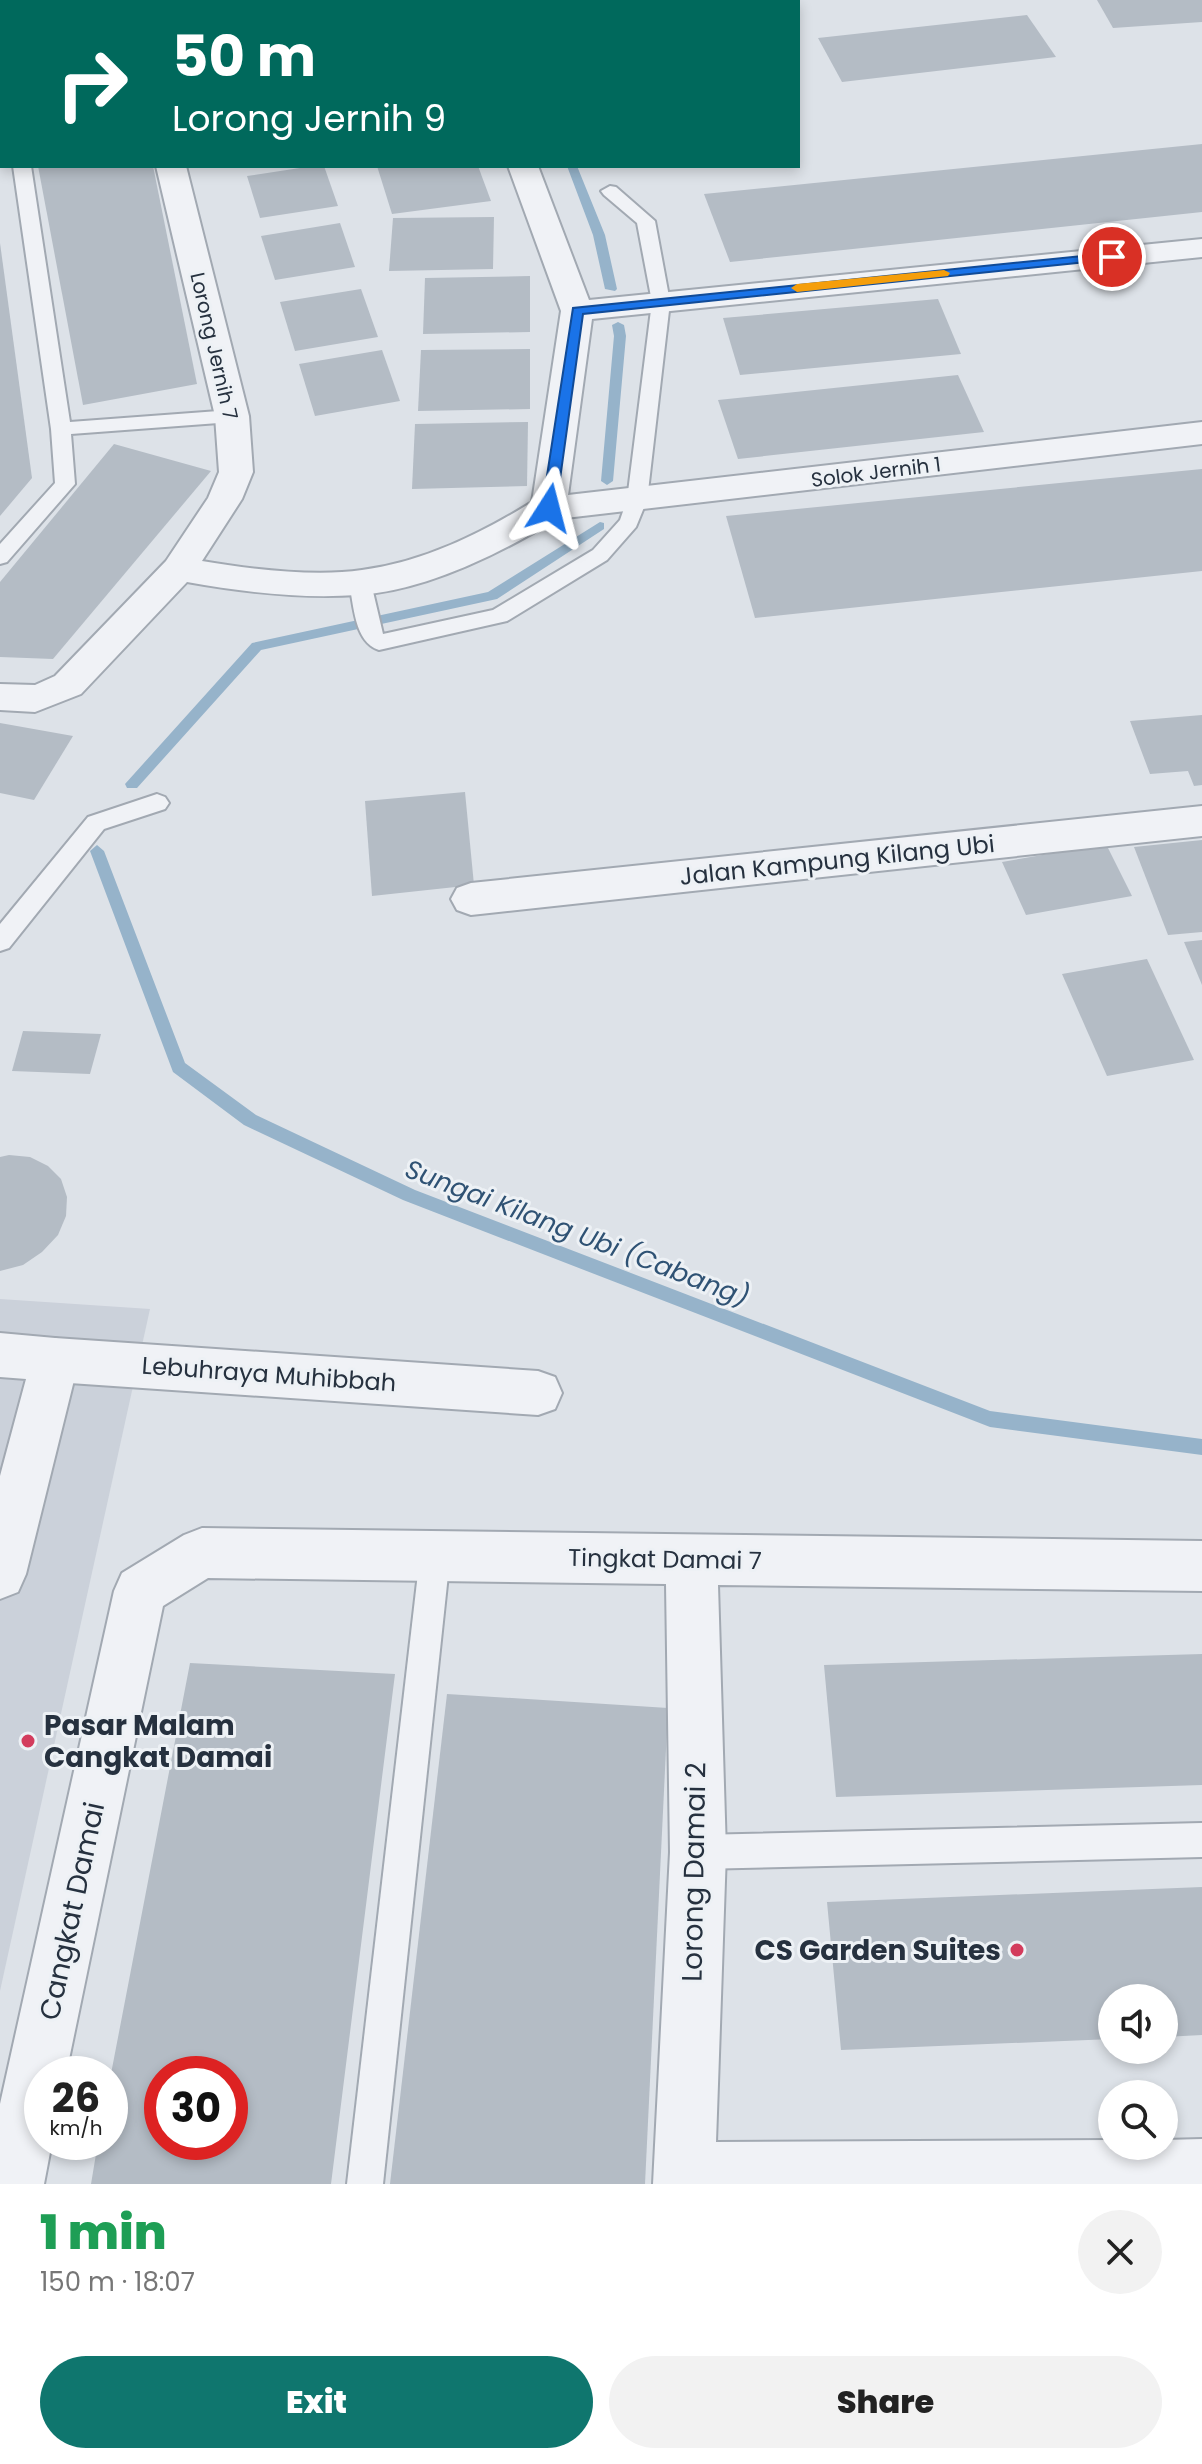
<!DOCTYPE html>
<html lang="en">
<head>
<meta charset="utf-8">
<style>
  body { margin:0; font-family:Poppins,sans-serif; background:#f2f2f2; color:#222; height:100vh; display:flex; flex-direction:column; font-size:30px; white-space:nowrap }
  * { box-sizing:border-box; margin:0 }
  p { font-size:26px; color:#767676 }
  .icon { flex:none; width:44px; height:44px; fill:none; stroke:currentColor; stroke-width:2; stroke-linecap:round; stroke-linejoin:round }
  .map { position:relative; height:2184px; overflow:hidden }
  .details { display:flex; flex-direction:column; background:#fff; flex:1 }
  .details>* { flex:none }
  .top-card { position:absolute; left:0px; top:0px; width:800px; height:168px; box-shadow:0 4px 12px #0003; background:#00695c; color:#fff; overflow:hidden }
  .buttons { position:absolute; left:1098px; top:1984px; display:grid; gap:16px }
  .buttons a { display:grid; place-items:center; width:80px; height:80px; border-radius:50%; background:#fff; box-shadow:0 4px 12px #0003; font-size:40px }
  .speed { position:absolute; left:24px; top:2056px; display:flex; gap:16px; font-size:40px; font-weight:700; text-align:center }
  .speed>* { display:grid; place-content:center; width:104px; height:104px; border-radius:50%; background:#fff; box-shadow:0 4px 12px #0003; line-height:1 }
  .speed small { font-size:20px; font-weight:400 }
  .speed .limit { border:12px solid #d22; background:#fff; color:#111 }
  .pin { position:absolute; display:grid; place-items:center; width:68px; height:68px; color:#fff; margin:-34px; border:4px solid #fff; border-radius:50%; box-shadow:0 2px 8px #0007 }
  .me { position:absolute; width:88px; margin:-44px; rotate:9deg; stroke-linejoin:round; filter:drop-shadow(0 0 6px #0008) }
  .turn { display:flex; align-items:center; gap:28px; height:168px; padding:0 40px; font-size:36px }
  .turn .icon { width:104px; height:104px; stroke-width:2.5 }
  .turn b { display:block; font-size:56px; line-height:68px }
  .round { display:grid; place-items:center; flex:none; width:84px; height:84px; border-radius:42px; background:#f2f2f2 }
  .overview { display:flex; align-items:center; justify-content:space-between; height:136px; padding:0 40px }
  h1 { font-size:48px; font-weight:800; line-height:60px; color:#1e9e55 }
  .action { display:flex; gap:16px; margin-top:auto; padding:16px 40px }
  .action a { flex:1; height:92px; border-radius:48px; background:#0f766e; color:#fff; font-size:32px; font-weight:800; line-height:92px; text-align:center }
  .action a+a { background:#f2f2f2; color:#222 }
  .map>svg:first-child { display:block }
</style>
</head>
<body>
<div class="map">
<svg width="1202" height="2184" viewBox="0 0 1202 2184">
  <rect width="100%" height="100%" fill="#dde2e8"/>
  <path fill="#cbd1da" d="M0 1299 150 1309 0 1991Z"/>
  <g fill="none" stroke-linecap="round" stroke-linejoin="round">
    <g fill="#96b3ca" fill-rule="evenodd">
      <path d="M567 166H577L605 235 617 289 615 291 605 289 593 235Z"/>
      <path d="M618 322 624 325 626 336 613 481 607 485 601 481 614 336 612 325Z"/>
      <path d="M600 522 604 523V529L497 599 261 650 137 788H127L125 784 252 643 488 592Z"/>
      <path d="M97 845 104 851 185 1063 256 1115 415 1190 990 1411 1202 1439V1455L990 1427 403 1200 244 1125 173 1072 90 851Z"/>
    </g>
  </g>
  <g fill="#b4bcc5" fill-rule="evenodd">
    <path d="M1097 0H1202V22L1113 28Z"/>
    <path d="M1027 15 1056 57 842 82 818 38Z"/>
    <path d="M1202 144V212L730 262 704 194Z"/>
    <path d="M38 166H153L197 384 83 405Z"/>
    <path d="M313 166H324L338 206 260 218 247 176Z"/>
    <path d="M377 166H478L491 201 392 214Z"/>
    <path d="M494 217 493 269 389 271 393 218Z"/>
    <path d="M340 223 355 267 275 280 261 236Z"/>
    <path d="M0 243 32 478 0 516Z"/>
    <path d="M530 276V332L423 334 425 278Z"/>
    <path d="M361 289 378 337 295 351 280 302Z"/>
    <path d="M938 299 961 354 740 375 723 318Z"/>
    <path d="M530 349V409L418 411 421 350Z"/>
    <path d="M382 350 400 401 315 416 299 364Z"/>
    <path d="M958 375 984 432 738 459 718 400Z"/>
    <path d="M528 422 527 486 412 489 415 424Z"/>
    <path d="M114 444 211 471 53 659 0 657V582Z"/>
    <path d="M1202 469V571L755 618 726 516Z"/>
    <path d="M1202 715V785L1194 786 1188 771 1150 774 1130 721Z"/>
    <path d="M0 723 73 736 34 800 0 793Z"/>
    <path d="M465 792 474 885 372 896 365 801Z"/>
    <path d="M1202 840V932L1168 935 1134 847Z"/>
    <path d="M1106 844 1132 896 1026 915 1002 862Z"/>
    <path d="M1202 940V985L1184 942Z"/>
    <path d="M1147 959 1194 1060 1107 1076 1062 974Z"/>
    <path d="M23 1031 101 1034 90 1074 12 1071Z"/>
    <path d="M9 1155 30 1157 48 1166 61 1179 67 1197 66 1216 58 1235 42 1252 23 1265 0 1271V1157Z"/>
    <path d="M1202 1654V1785L836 1797 824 1665Z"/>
    <path d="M190 1663 395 1674 331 2184H91L98 2142H110V2079ZM162 2074H230V2142H162Z"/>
    <path d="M447 1694 668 1708 645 2184H390Z"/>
    <path d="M1202 1887V2035L1164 2037V1998H1112V2039L841 2050 827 1902Z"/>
  </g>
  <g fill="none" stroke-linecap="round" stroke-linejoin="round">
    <g stroke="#a2a9b2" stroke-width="4">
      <g id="service">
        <path d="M0 54 2 55V73L0 72Z"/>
        <path d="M13 166H31L70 422 232 410 242 416 232 422 71 434 75 484 7 562 0 564V544L55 483 51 429Z"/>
        <path d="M610 186 616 187 655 221 670 302 647 500 636 527 607 560 507 621 379 650C354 642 354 605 349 583L353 578H367L371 583 383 634 493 610 593 550 620 520 627 500 652 302 637 223 604 195 601 191Z"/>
        <path d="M157 794 165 797 169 803 165 809 104 829 9 948 0 951V924L88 817Z"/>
        <path d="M435 1541 446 1546 450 1556 383 2184H347L420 1556 424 1546Z"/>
        <path d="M1202 1823V1857L698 1869 686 1864 681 1852 686 1840 698 1835Z"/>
      </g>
    </g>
    <g stroke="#a2a9b2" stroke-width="4">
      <g id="minor">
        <path d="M113 0H139L140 2H114Z"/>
        <rect x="0" y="140" width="2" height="18"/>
        <path d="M156 166H186L249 416 253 472 242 499 202 561C249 569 315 577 362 570 423 562 480 534 532 502L561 311 508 166H538L589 300 1202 239V257L592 319 568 495 1202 422V444L557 519C501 553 425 591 358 595 300 599 243 592 187 582L81 694 35 712 0 710V684L35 685 55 676 166 561 208 498 219 472 215 416Z"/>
        <path d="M1202 806V836L471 915 457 910 451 899 457 888 471 883Z"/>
        <path d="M55 1338 538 1371 555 1377 562 1393 555 1409 538 1415 55 1382 38 1376 31 1360 38 1344Z"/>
        <path d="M202 1528 1202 1541V1591L718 1585 726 1852 716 2142 1112 2140V2146H1164V2140L1202 2139V2184H653L670 1852 666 1584 208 1578 163 1606 66 2074H42V2142H52L44 2184H0V2104L114 1591 122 1573 184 1535Z"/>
      </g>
    </g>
    <g stroke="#a2a9b2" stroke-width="4">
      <path id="tertiary" d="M0 1333 55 1338 72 1344 79 1360 26 1574 18 1592 0 1599V1476L26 1379 0 1377Z"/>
    </g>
    <use href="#service" fill="#f0f2f6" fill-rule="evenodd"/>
    <use href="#minor" fill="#f0f2f6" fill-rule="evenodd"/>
    <use href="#tertiary" fill="#f0f2f6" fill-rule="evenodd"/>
  </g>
  <path fill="#1a73e8" stroke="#114b97" stroke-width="2" d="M1112 253 1118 257 1116 259 583 314 556 508 549 512 542 508 573 308Z"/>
  <path fill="#f59e0b" d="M944 270 950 273 948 276 797 292 791 288 797 284Z"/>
  <g fill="#d33c5d" stroke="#edf1f5" stroke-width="3">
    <circle cx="28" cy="1741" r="8"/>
    <circle cx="1017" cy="1950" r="8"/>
  </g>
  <g text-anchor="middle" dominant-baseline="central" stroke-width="6" stroke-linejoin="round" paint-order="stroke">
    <g font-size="20" fill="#26313f" stroke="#edf1f5">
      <text transform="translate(214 346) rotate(77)">Lorong Jernih 7</text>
      <text transform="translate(876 472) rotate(-7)">Solok Jernih 1</text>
    </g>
    <g font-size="24" fill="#26313f" stroke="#edf1f5">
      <text transform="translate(837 860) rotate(-6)">Jalan Kampung Kilang Ubi</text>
      <text transform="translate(269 1374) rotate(4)">Lebuhraya Muhibbah</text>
      <text transform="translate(665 1559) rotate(1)">Tingkat Damai 7</text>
    </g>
    <g font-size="26" font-style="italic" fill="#2f5274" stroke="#edf1f5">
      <text transform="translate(577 1233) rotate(21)">Sungai Kilang Ubi (Cabang)</text>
    </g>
    <g font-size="28" font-weight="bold" fill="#26313f" stroke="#edf1f5" text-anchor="start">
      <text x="44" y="1725">Pasar Malam<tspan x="44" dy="32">Cangkat Damai</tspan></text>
      <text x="1001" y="1950" text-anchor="end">CS Garden Suites</text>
    </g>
    <g font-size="28" fill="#26313f" stroke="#edf1f5">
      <text transform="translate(694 1872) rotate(-89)">Lorong Damai 2</text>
      <text transform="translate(72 1911) rotate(-78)">Cangkat Damai</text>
    </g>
  </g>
</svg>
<div class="buttons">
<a><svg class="icon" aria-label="sound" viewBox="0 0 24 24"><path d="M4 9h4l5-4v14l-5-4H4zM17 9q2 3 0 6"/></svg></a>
<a><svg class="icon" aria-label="search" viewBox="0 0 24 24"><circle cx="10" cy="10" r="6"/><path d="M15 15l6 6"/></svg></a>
</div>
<div class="speed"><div>26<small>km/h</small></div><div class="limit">30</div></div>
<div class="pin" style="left:1112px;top:257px;background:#d93025"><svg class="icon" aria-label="arrive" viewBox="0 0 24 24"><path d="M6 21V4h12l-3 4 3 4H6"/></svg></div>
<svg class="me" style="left:549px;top:508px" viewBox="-20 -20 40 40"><path d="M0-17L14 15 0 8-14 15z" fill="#1a73e8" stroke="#fff" stroke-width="4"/></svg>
<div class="top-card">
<div class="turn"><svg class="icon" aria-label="right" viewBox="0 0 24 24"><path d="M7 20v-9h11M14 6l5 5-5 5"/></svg><div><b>50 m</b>Lorong Jernih 9</div></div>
</div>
</div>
<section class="details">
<div class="overview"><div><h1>1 min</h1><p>150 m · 18:07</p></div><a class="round"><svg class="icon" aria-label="close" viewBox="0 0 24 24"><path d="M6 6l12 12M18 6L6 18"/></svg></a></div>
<div class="action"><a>Exit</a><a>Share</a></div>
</section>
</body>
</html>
